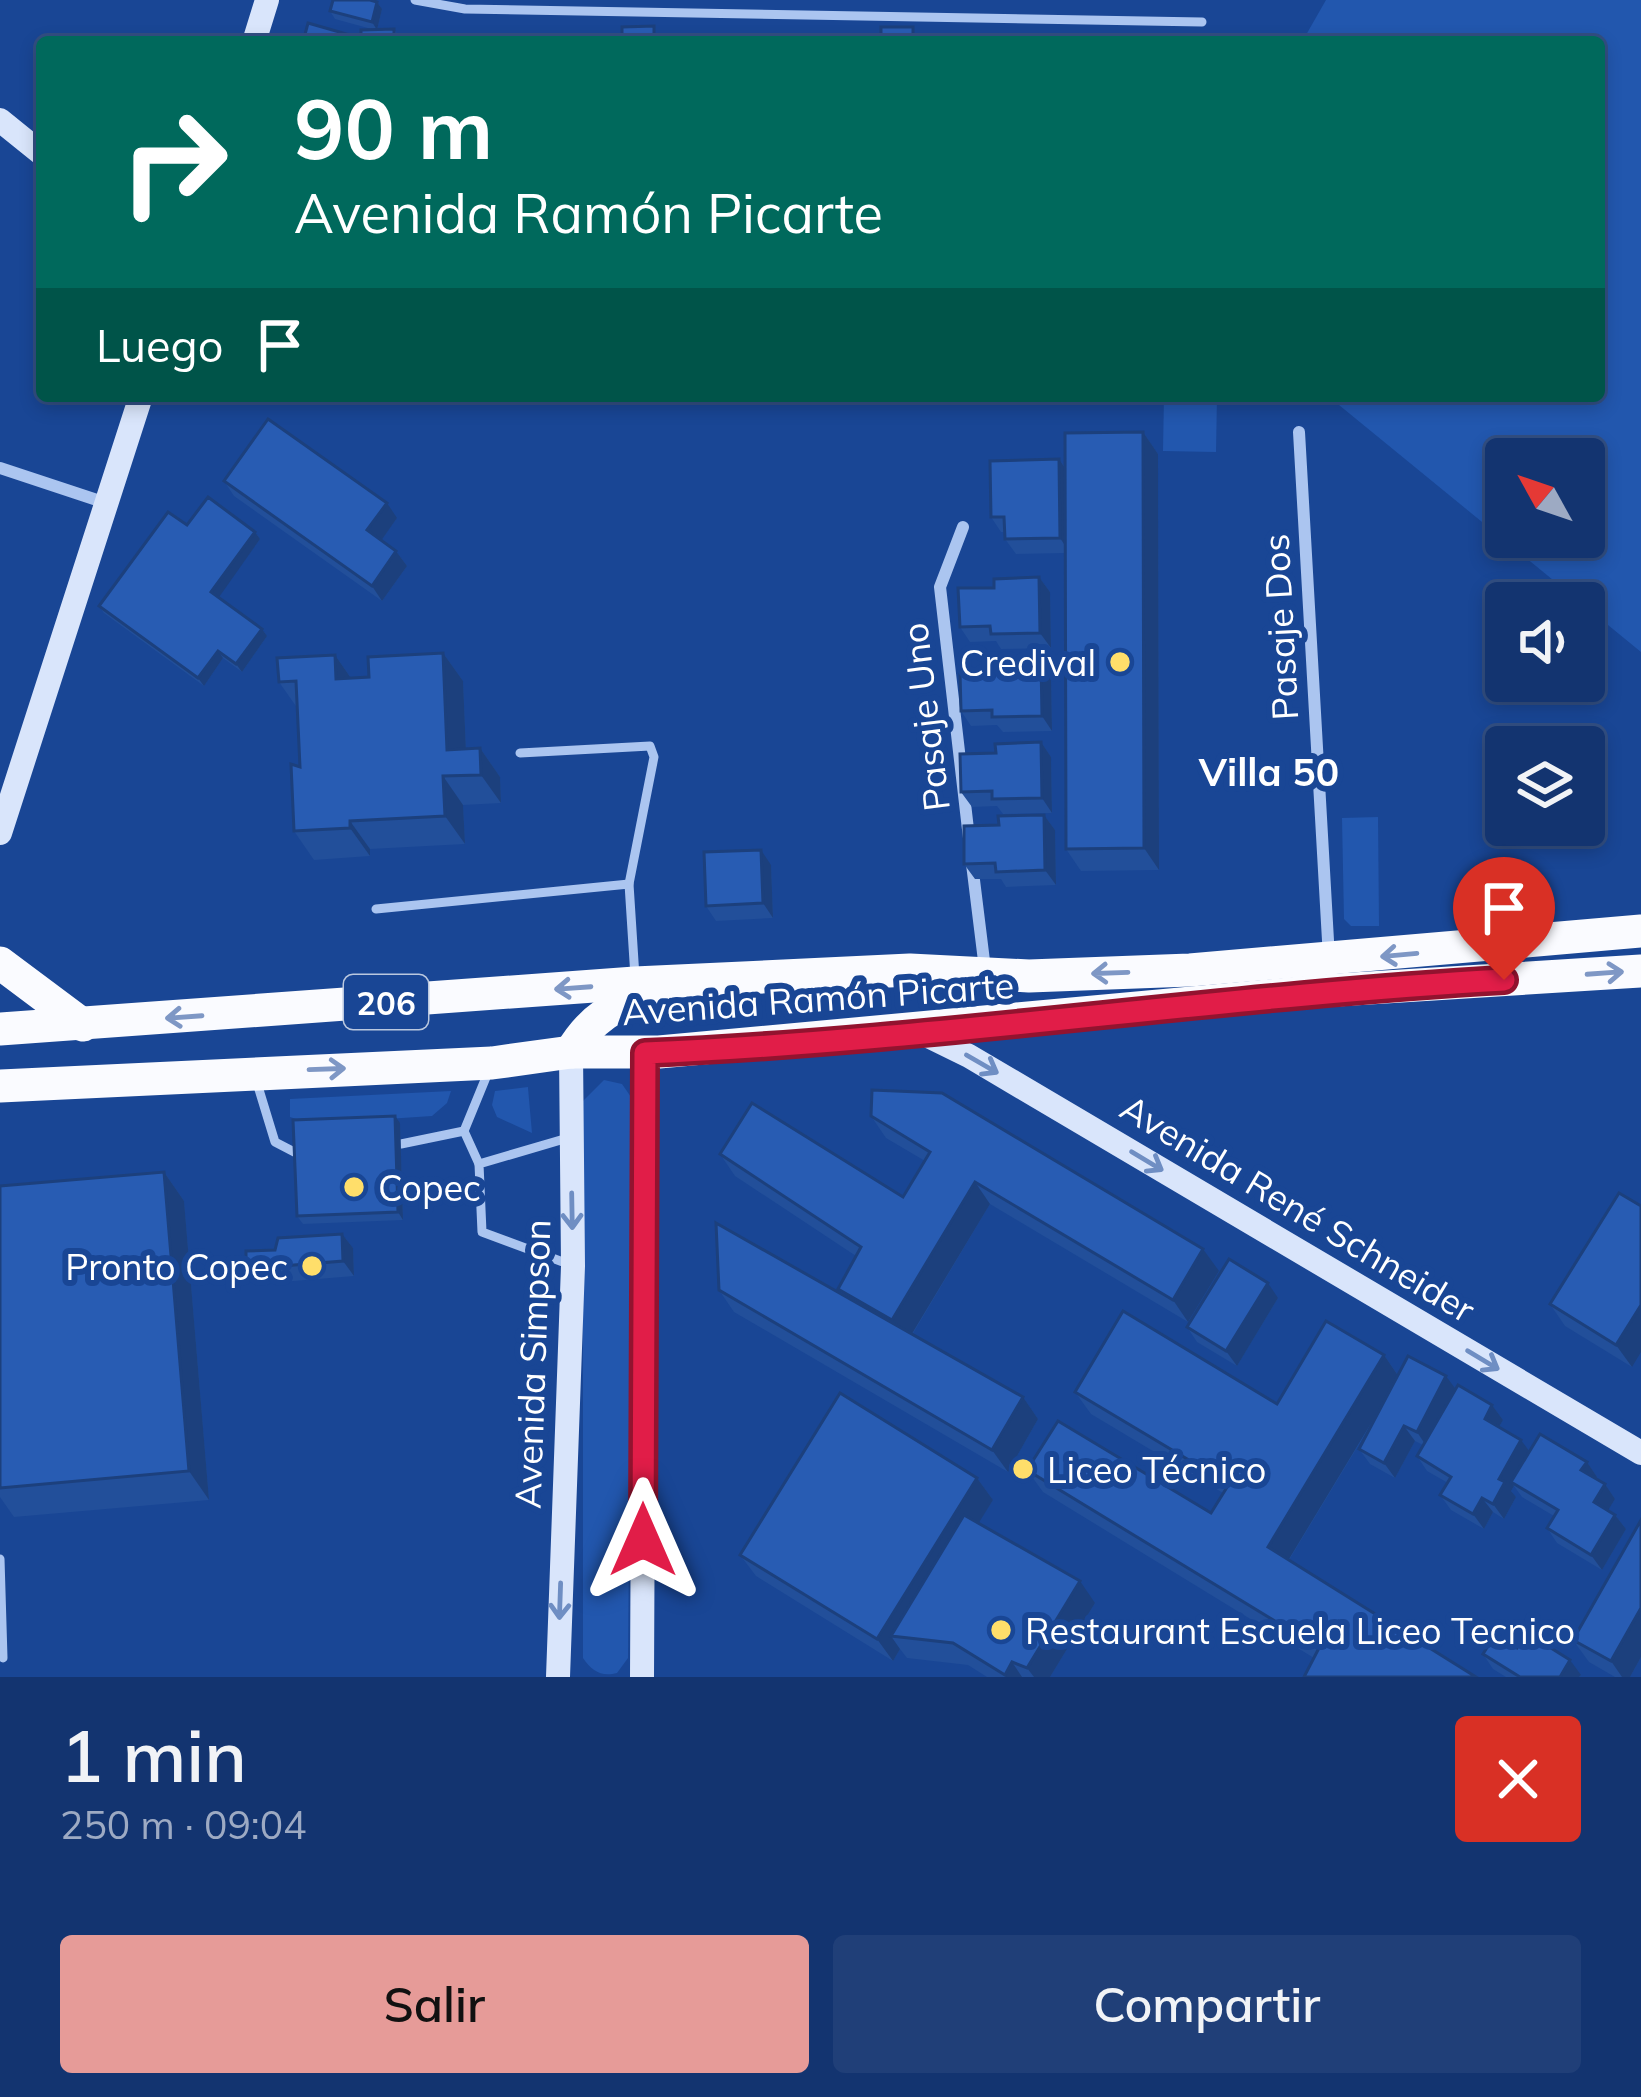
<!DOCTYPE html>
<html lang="es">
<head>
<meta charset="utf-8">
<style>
  body { margin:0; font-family:Mulish,sans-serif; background:#203f78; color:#f1f3f6; height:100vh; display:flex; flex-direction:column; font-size:45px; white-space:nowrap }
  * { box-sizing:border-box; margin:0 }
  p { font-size:39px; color:#9daac3 }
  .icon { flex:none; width:66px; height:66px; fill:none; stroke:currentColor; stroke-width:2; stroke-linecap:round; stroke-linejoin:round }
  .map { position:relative; height:1677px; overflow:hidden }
  .sheet { display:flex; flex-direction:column; background:#133470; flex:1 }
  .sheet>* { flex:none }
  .banner { position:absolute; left:36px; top:36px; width:1569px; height:366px; border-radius:12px; box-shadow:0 6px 18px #0003,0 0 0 3px #324f83; background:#00695c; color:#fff; overflow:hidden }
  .needle { width:78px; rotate:310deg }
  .controls { position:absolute; left:1485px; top:438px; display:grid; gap:24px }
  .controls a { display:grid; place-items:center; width:120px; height:120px; border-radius:12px; background:#133470; box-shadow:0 6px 18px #0003,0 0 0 3px #324f83; font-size:60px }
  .pin { position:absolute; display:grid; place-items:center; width:102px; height:102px; color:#fff; margin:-123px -51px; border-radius:50% 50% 50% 0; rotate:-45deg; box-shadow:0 0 12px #0007 }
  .pin .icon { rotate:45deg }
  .me { position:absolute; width:132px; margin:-66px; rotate:0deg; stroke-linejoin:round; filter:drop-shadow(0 0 9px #0008) }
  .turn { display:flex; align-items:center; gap:42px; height:252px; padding:0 60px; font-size:54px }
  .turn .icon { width:156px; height:156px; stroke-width:2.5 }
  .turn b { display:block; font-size:84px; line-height:102px }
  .then { display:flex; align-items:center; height:114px; padding:0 60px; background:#0003; gap:24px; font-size:45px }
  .round { display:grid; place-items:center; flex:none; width:126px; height:126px; border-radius:12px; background:#203f78 }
  .headline { display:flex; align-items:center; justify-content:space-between; height:204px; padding:0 60px }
  h1 { font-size:72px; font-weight:600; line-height:90px }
  .action { display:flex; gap:24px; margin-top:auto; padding:24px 60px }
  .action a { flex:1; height:138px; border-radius:12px; background:#e69b98; color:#111; font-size:48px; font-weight:600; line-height:138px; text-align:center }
  .action a+a { background:#203f78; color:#f1f3f6 }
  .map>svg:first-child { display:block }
</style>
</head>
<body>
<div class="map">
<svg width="1641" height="1677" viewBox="0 0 1641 1677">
  <rect width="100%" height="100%" fill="#194695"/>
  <g fill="#2257ae" fill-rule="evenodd">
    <path d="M1326 0H1641V652L1328 396H1599V42H1302ZM1506 459H1584V537H1506Z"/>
    <path d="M1164 396H1217L1216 452 1163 451Z"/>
    <path d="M1378 817 1379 926H1351L1344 919 1342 818Z"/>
    <path d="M604 1080 622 1084 633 1100 628 1658 617 1673C601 1677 592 1671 583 1658V1101Z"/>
    <path d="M528 1087V1088L532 1133 497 1117 492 1105 495 1091Z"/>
    <path d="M451 1091 447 1103 432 1116 312 1124 290 1117V1099Z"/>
  </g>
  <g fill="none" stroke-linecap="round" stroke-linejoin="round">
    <g stroke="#abc5f0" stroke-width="9">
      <path d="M415 0 465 9 1202 22"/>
      <path d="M520 753 650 746 654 757 629 884 635 977"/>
      <path d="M376 909 629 884"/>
      <path d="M257 1083 275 1142 300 1155"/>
      <path d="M571 1137 479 1164 482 1232 571 1265"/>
      <path d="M401 1144 464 1131"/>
      <path d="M479 1164 464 1131 489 1070"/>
      <path d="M0 1559 3 1658"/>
    </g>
    <g stroke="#abc5f0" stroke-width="12">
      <path d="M1299 432 1329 958"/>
      <path d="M0 468 106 503"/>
      <path d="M963 527 940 587 969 838"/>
      <path d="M972 864 985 969"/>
    </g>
    <g stroke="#d9e5fb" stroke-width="24">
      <path d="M254 42 267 0"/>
      <path d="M0 120 42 154"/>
      <path d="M0 833 141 396"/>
      <path d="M916 1030 969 1056 1641 1453"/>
      <path d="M558 1677 573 1266 571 1052"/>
      <path d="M642 1677 645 1053"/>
    </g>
    <g stroke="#fafbff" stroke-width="33">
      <path d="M0 963 83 1025"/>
      <path d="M0 1029 635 983 910 970 1029 976 1190 970 1641 931"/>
      <path d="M571 1052C591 1018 615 1004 654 992"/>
      <path d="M0 1086 492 1063 571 1052H659L1321 991 1641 971"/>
    </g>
  </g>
  <g fill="#224f9a">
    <path d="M333 0H370L377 2 382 9 377 30 394 29 401 40 416 39 417 42H303L308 23 350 35 355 42 361 41V30H375L335 19 330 11Z"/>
    <path d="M1143 432 1158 454 1159 870 1081 871 1066 849V553L1016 554 1005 539V532H1001L991 517 1059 459 1066 469Z"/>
    <path d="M224 481 397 518 381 540 396 551 407 566 382 601 234 496Z"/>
    <path d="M187 525 255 532 260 539 218 597 262 629 267 636 242 672 223 658 204 686 104 613 99 606Z"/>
    <path d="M1039 577 1050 592 1051 648 1001 649 996 641 970 642 960 627 994 588Z"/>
    <path d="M443 653 463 681 466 749 480 748 500 777 501 803 463 805 465 844 370 849V856L314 860 294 831 300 767 298 709 279 682 335 655 351 678 369 677Z"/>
    <path d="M1051 676 1052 731 1003 732 997 725 971 726 961 711Z"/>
    <path d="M1041 742 1051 757 1052 813 1003 814 997 806 972 807 961 792 996 753Z"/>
    <path d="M1044 815 1055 830 1056 885 1006 887 1001 879H975L964 864 999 825Z"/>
    <path d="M771 865 773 918 716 921 706 906Z"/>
    <path d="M871 1116 1219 1271 1188 1322 990 1204 912 1335 1023 1397 1038 1419 1008 1472 734 1312 719 1290 842 1295 838 1289 856 1256 735 1176 720 1154 903 1197 925 1161 886 1138Z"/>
    <path d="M400 1123 403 1220 303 1224 297 1216Z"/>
    <path d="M164 1172 184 1201 209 1500 14 1517 0 1497V1186Z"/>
    <path d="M1641 1206 1632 1367 1565 1326 1550 1304Z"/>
    <path d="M342 1234 353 1248 354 1276 257 1284 246 1269 275 1250Z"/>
    <path d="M1278 1298 1237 1366 1197 1342 1187 1327Z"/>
    <path d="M1384 1355 1398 1375 1455 1389 1492 1405 1503 1420 1499 1427 1529 1451 1587 1462 1597 1477 1596 1479 1605 1484 1615 1499 1608 1510 1615 1515 1626 1529 1602 1570 1557 1543 1547 1528 1554 1516 1522 1497 1514 1486 1511 1491 1516 1497 1504 1519 1493 1512 1484 1529 1451 1510 1440 1495 1448 1483 1427 1471 1417 1456 1423 1445 1415 1441 1395 1478 1370 1464 1359 1449 1384 1403 1289 1560 1476 1677 1314 1658 1043 1492 1027 1470 1211 1513 1223 1493 1091 1414 1075 1392 1277 1404Z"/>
    <path d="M977 1478 993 1500 978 1523 1095 1603 1050 1677H987L968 1665 907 1658 900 1649 893 1661 756 1576 740 1555Z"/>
    <path d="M1573 1640 1641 1657 1630 1677H1615L1589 1662Z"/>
    <path d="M1517 1648 1581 1675 1579 1677H1506L1493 1669 1483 1654Z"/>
  </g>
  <g fill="#1c407d">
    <path d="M377 2 382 9 377 30 372 22Z"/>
    <path d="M1143 432 1158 454 1159 870 1144 848Z"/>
    <path d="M1059 459 1069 474 1070 553 1060 538Z"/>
    <path d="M387 503 397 518 378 545 367 530Z"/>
    <path d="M255 532 260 539 217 600 211 592Z"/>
    <path d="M396 551 407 566 382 601 372 586Z"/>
    <path d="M1039 577 1050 592 1051 648 1040 633Z"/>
    <path d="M262 629 267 636 242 672 236 664Z"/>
    <path d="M218 651 223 658 204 686 198 678Z"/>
    <path d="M443 653 463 681 467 775 447 750Z"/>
    <path d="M335 655 355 684 336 679Z"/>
    <path d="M1041 661 1051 676 1052 731 1042 716Z"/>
    <path d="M1041 742 1051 757 1052 813 1042 798Z"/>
    <path d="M480 748 500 777 501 803 481 775Z"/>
    <path d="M443 776 463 805 465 844 445 816Z"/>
    <path d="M1044 815 1055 830 1056 885 1045 870Z"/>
    <path d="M350 821 370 849V856L350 828Z"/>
    <path d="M761 850 771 865 773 918 763 903Z"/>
    <path d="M395 1116 400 1123 403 1220 398 1212Z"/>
    <path d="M164 1172 184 1201 209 1500 189 1471Z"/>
    <path d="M975 1182 990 1204 907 1342 892 1320Z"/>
    <path d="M342 1234 353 1248 354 1276 343 1261Z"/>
    <path d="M1203 1249 1219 1271 1188 1322 1173 1300Z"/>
    <path d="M1268 1283 1278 1298 1237 1366 1226 1351Z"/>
    <path d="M1641 1305V1352L1632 1367 1616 1345Z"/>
    <path d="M1384 1355 1399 1377 1283 1569 1268 1547Z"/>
    <path d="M1446 1376 1457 1391 1427 1447 1417 1432Z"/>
    <path d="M1023 1397 1038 1419 1008 1472 992 1450Z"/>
    <path d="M1492 1405 1503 1420 1495 1434 1485 1419Z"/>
    <path d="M1404 1426 1415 1441 1395 1478 1384 1463Z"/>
    <path d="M1521 1440 1532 1455 1511 1482 1514 1486 1511 1491 1516 1497 1504 1519 1493 1504 1499 1479Z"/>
    <path d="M1587 1462 1597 1477 1592 1485 1581 1470Z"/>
    <path d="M977 1478 993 1500 907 1638 891 1636 900 1649 893 1661 877 1639Z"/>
    <path d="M1605 1484 1615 1499 1604 1517 1594 1502Z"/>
    <path d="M1482 1498 1493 1512 1484 1529 1473 1514Z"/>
    <path d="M1615 1515 1626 1529 1602 1570 1591 1555Z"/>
    <path d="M1080 1581 1095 1603 1050 1677H1034L1027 1668Z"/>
    <path d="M1641 1608V1657L1630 1677H1622L1611 1661Z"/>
    <path d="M1570 1660 1581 1675 1579 1677H1560Z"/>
    <path d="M1012 1662 1022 1677H1006L1005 1675Z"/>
  </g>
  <g fill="#285cb3" stroke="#1c407d" stroke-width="3">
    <path d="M333 0H370L377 2 372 22 330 11Z"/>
    <path d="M308 23 350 35 348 42H303Z"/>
    <path d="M654 26V37L676 36V42H608V39L622 38V27Z"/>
    <path d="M881 27H913V37H935V42H867L866 39H881Z"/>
    <path d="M394 29V40L416 39V42H347L361 41V30Z"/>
    <path d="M268 419 387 503 367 530 396 551 372 586 224 481Z"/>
    <path d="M1143 432 1144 848 1066 849 1065 433Z"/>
    <path d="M1059 459 1060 538 1005 539 1004 517H991L990 461Z"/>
    <path d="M208 497 255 532 211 592 262 629 236 664 218 651 198 678 99 606 168 512 187 525Z"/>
    <path d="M1039 577 1040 633 991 634 990 626 960 627 958 588H994V579Z"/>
    <path d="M443 653 447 750 480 748 481 775 443 776 445 816 350 821V828L294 831 291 764 300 767 296 681 279 682 277 658 335 655 336 679 369 677 368 657Z"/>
    <path d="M1041 661 1042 716 992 717V710L961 711 960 672 995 671V662Z"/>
    <path d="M1041 742 1042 798 992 799V791L961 792 960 754 996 753 995 744Z"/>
    <path d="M1044 815 1045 870 996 872 995 863 964 864V826L999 825 998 816Z"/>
    <path d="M761 850 763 903 706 906 704 852Z"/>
    <path d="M872 1090 942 1093 1203 1249 1173 1300 975 1182 892 1320 838 1289 861 1247 720 1154 752 1103 903 1197 930 1152 871 1116Z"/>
    <path d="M395 1116 398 1212 297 1216 293 1120Z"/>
    <path d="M164 1172 189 1471 0 1488V1186Z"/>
    <path d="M1619 1193 1641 1206V1305L1616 1345 1550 1304Z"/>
    <path d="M716 1223 1023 1397 992 1450 719 1290Z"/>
    <path d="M342 1234 343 1261 246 1269V1251L275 1250 278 1238Z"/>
    <path d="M1229 1259 1268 1283 1226 1351 1187 1327Z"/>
    <path d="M1123 1311 1277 1404 1326 1321 1384 1355 1268 1547 1476 1677H1304L1319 1648 1027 1470 1058 1421 1211 1513 1229 1484 1075 1392Z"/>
    <path d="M1408 1356 1446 1376 1417 1432 1404 1426 1384 1463 1359 1449Z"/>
    <path d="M1458 1385 1492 1405 1485 1419 1521 1440 1499 1479 1505 1482 1493 1504 1482 1498 1473 1514 1440 1495 1451 1477 1417 1456Z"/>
    <path d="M840 1393 977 1478 877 1639 740 1555Z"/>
    <path d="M1540 1434 1587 1462 1581 1470 1605 1484 1594 1502 1615 1515 1591 1555 1547 1528 1558 1510 1511 1482Z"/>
    <path d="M964 1515 1080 1581 1027 1668 1012 1662 1005 1675 953 1643 891 1636Z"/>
    <path d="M1641 1520V1608L1611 1661 1573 1640Z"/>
    <path d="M1527 1633 1570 1660 1560 1677H1520L1483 1654 1495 1635 1517 1648Z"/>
  </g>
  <defs><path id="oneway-shaft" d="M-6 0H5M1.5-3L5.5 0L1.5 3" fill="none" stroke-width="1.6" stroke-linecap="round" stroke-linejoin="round" transform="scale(3)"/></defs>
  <g stroke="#7e97c5">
    <use href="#oneway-shaft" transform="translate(1399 955) rotate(175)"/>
    <use href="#oneway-shaft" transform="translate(1110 973) rotate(178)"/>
    <use href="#oneway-shaft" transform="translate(1605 973) rotate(-4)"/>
    <use href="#oneway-shaft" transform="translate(573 988) rotate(176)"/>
    <use href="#oneway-shaft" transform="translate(184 1017) rotate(176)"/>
    <use href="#oneway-shaft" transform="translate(327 1069) rotate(-2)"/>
  </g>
  <g stroke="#6f8ec3">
    <use href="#oneway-shaft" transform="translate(982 1064) rotate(30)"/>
    <use href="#oneway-shaft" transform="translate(1147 1161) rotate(31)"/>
    <use href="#oneway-shaft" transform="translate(572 1211) rotate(89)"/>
    <use href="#oneway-shaft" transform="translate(1483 1360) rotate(31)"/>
    <use href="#oneway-shaft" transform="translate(560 1601) rotate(92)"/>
  </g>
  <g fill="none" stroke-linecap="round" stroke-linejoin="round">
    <g stroke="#92132f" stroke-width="30">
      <path id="route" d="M643 1540 645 1053C932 1041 1217 996 1504 980"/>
    </g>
    <use href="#route" stroke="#e11d48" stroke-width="21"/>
  </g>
  <g fill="#ffde6a" stroke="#194695" stroke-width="4.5">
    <circle cx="1120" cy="662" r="12"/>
    <circle cx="354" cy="1187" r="12"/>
    <circle cx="312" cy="1266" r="12"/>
    <circle cx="1023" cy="1469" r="12"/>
    <circle cx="1001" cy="1630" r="12"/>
  </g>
  <g text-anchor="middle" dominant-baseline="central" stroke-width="12" stroke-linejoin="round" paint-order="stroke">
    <rect fill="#194695" stroke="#bac8df" stroke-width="3" x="344" y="975" width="84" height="54" rx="9"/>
    <g font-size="33" font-weight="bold" fill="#fff">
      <text x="386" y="1002">206</text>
    </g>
    <g font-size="36" fill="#fff" stroke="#194695">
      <text transform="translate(1280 627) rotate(-93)">Pasaje Dos</text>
      <text transform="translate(925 717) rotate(-97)">Pasaje Uno</text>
      <text transform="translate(818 998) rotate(-4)">Avenida Ramón Picarte</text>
      <text transform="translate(1298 1208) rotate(31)">Avenida René Schneider</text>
      <text transform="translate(532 1364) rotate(-88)">Avenida Simpson</text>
    </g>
    <g font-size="36" fill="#fff" stroke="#194695" text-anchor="start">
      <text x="1096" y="662" text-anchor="end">Credival</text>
      <text x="378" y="1187">Copec</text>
      <text x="288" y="1266" text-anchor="end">Pronto Copec</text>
      <text x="1047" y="1469">Liceo Técnico</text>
      <text x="1025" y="1630">Restaurant Escuela Liceo Tecnico</text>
    </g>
    <g font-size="39" font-weight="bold" fill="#fff" stroke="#194695">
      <text x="1269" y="771">Villa 50</text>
    </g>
  </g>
</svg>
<div class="controls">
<a><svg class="needle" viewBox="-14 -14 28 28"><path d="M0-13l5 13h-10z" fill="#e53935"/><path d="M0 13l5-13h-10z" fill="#9daac3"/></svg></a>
<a><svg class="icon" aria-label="sound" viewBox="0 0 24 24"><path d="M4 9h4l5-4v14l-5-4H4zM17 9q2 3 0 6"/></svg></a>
<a><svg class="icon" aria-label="layers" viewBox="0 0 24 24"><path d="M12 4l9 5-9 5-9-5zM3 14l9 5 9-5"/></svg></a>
</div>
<div class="pin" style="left:1504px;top:980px;background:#d93025"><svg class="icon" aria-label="arrive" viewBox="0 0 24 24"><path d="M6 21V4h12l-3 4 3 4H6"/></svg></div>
<svg class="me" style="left:643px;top:1540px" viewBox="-20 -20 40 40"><path d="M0-17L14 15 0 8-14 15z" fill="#e11d48" stroke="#fff" stroke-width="4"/></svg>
<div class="banner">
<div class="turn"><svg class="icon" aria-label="right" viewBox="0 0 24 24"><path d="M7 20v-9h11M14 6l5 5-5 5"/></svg><div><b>90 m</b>Avenida Ramón Picarte</div></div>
<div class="then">Luego<svg class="icon" aria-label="arrive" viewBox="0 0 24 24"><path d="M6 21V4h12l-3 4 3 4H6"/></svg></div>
</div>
</div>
<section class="sheet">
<div class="headline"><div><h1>1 min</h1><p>250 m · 09:04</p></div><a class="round" style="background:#d93025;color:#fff"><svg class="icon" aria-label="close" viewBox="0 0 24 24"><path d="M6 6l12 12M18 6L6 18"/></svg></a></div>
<div class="action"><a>Salir</a><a>Compartir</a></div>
</section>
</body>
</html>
